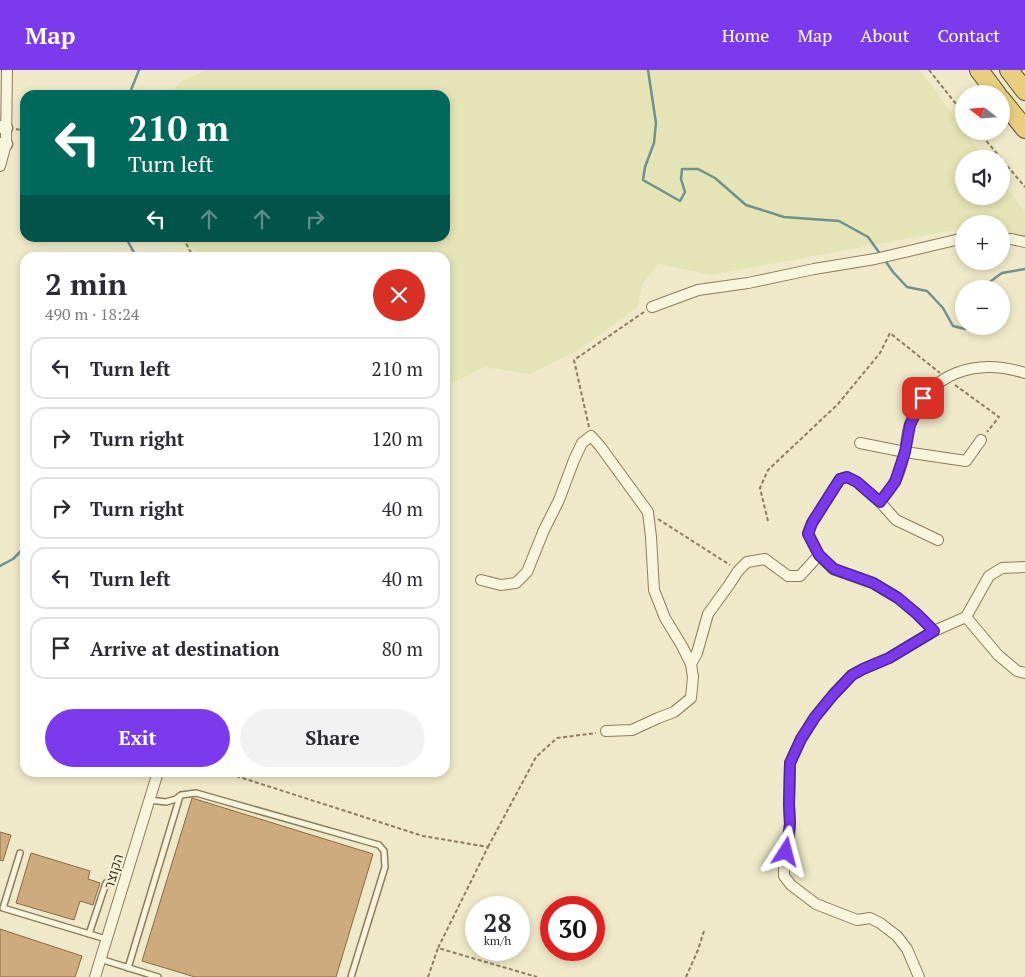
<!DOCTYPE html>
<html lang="en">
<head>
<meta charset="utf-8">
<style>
  body { margin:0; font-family:"PT Serif",Heebo,serif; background:#f2f2f3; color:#2b2b33; height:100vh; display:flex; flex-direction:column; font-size:19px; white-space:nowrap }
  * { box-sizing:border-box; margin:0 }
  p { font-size:16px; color:#7c7c81 }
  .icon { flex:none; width:28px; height:28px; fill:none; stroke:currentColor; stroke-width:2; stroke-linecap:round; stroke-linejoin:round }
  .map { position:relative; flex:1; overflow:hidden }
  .side { position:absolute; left:20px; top:182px; width:430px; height:525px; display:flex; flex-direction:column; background:#fff; border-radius:15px; box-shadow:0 2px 8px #0003 }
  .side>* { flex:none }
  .guide { position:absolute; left:20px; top:20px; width:430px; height:152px; border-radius:15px; box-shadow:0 2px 8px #0003; background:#00695c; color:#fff; overflow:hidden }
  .needle { width:32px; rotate:287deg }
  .fabs { position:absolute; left:955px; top:15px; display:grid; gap:10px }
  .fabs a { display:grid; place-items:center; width:55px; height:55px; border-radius:50%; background:#fff; box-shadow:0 2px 8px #0003; font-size:25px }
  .speed { position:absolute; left:465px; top:826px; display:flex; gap:10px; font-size:25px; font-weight:700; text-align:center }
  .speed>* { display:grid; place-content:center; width:65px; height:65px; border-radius:50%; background:#fff; box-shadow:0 2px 8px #0003; line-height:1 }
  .speed small { font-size:12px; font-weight:400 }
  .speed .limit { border:8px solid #d22; background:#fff; color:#111 }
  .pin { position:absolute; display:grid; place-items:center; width:42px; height:42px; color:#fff; margin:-21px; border-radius:10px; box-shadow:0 2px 8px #0006 }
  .me { position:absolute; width:55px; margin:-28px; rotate:9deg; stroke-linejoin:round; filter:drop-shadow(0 0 4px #0008) }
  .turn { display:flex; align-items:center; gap:18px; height:105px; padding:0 25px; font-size:22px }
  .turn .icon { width:65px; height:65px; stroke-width:2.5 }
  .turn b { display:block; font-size:35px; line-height:42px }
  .lanes { display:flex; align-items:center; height:48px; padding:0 25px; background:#0003; justify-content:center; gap:25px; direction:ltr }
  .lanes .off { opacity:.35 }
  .round { display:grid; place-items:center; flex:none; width:52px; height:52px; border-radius:26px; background:#f2f2f3 }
  .head { display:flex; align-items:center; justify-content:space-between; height:85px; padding:0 25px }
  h1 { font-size:30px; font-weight:700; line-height:38px }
  .button { display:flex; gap:10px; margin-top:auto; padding:10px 25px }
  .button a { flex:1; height:58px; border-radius:30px; background:#7c3aed; color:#fff; font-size:20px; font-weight:700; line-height:58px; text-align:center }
  .button a+a { background:#f2f2f3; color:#2b2b33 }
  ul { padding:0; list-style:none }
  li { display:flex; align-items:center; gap:15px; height:62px; margin:0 10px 8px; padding:0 15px; border:2px solid #e1e1e2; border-radius:15px }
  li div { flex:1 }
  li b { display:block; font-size:19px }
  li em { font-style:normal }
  header { display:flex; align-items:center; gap:30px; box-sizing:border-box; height:70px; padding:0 25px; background:#7c3aed; color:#fff }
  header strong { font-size:24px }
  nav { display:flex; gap:28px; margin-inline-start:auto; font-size:18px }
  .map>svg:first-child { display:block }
</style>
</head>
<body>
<header>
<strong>Map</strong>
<nav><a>Home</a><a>Map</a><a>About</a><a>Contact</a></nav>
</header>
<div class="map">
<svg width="1025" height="907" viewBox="0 0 1025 907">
  <rect width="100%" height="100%" fill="#efe9c9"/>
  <path fill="#e5e4b6" d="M205 0H920L964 59V61H965L985 89H964V126H1001V110L1025 142V166L1001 161V154H964V158L712 205 658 194 642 215 638 237 578 280 530 304 485 297 445 316V188L206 187 175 168H445V25H171L179 13Z"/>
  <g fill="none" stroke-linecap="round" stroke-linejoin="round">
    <g stroke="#6f928f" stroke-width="2.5">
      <path d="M648 0 656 53 654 73 645 97 643 110 680 131 685 122 681 109 682 99H698L715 108 746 135 784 147 839 151 868 167 881 185"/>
      <path d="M129 25 139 0"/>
      <path d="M126 168 137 188"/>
      <path d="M884 189 893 202 907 217 927 221 943 238 953 256 965 259 967 256"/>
      <path d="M983 219 984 216 1002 203 1025 199"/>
      <path d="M0 496 13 489 25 477"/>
    </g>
  </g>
  <g fill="#cdab7e" stroke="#8b6a42">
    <path d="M192 728 373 784 336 907H195L142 891Z"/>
    <path d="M0 762 11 765 3 791 0 790Z"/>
    <path d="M31 783 90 801 88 809 100 813 93 835 80 831 74 850 16 833Z"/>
    <path d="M0 859 82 886 75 907H0Z"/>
  </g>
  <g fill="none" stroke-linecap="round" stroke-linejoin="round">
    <g stroke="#8c7d5d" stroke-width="8">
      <g id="service">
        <path d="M149 730 166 732 176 729 181 725 196 723 379 775 384 781 385 797 351 907"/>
        <path d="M20 783 3 838 106 869"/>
        <path d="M89 864 106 813"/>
        <path d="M100 889 158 907"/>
        <path d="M128 898 180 726"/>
      </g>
    </g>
    <g stroke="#8c7d5d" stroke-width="12">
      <g id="minor">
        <path d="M0 96 6 74 7 0"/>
        <path d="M1001 169H1011L1025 172"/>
        <path d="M652 237 698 220 748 213 814 199 875 189 964 168"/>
        <path d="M860 373 905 382 966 391 981 370"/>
        <path d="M880 432 896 450 938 470"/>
        <path d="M819 485 833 499 873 513 898 528 917 544 934 561 889 588 863 599 852 605 833 625 815 647 801 669 790 693 789 735 790 754 789 769 784 793V806L791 815 816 834 857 850 870 848 880 853 897 866 907 879 919 907"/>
        <path d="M481 510 501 515 516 513 527 502 544 460 559 430 574 390 582 373 591 366 600 376 648 442 651 467 654 520 665 548 682 576 691 594"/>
        <path d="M966 547 998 585 1017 601 1025 603"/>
        <path d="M934 561 966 547 989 506 1002 498 1025 497"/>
        <path d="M606 661 632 660 658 648 674 642 691 628 693 607 691 594 697 583 708 544 729 515 738 501 747 492 765 489 788 506H800L819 485 808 463 812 453 840 409 847 407 857 412 880 432C885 425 890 420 894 413 899 405 903 390 905 380 907 372 907 362 910 354 928 303 975 287 1025 303"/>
        <path d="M95 907 158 702"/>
      </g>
    </g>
    <g stroke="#8c7d5d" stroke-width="15">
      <g id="tertiary">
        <path d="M0 57 6 58"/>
        <path d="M0 74H6"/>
      </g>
    </g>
    <g stroke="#5a4a31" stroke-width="20">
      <g id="trunk">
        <path d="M979 0 997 24"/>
        <path d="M1009 0 1025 21"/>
        <path d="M1001 29 1025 59"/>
      </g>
    </g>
    <g stroke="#8c7d5d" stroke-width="2" stroke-dasharray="4 2.5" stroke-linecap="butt">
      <path d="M929 0 964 44"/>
      <path d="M16 59 25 61"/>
      <path d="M978 61 1025 117"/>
      <path d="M183 168 194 188"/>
      <path d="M955 315 999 347 987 362"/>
      <path d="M589 357 574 290 644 242"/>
      <path d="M658 449 730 495"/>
      <path d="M768 451 760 418 768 400 838 334 880 283 890 263 940 303"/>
      <path d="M224 702 423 766 488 777 438 878 537 907"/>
      <path d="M488 777 536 687 557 668 596 663"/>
      <path d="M428 907 438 878"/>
      <path d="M686 907 698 880 704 861"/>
    </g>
    <use href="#service" stroke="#f9f5dc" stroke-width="5"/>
    <use href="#minor" stroke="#f9f5dc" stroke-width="10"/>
    <use href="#tertiary" stroke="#f9f5dc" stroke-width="12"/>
    <use href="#trunk" stroke="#e8ce7e" stroke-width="18"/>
  </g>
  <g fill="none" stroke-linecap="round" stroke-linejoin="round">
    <g stroke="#51269a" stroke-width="12">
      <path id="route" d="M786 782 790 754 789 734 790 693 801 669 815 647 833 625 852 605 863 599 889 588 934 561 917 544 898 528 873 513 834 499 819 485 808 464 812 453 840 409 847 407 857 412 880 432 895 412 905 382 910 355 923 328"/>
    </g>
    <use href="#route" stroke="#7c3aed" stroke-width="9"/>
  </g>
  <g text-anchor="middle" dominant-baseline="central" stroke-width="4" stroke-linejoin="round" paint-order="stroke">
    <g font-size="14" fill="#3c3220" stroke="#f6f2d8">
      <text transform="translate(113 801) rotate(-73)">הקוצר</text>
    </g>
  </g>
</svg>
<div class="fabs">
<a><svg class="needle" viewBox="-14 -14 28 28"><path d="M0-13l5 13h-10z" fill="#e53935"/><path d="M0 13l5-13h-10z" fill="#7c7c81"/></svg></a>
<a><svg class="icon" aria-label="sound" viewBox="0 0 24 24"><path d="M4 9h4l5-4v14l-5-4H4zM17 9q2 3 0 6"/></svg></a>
<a>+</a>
<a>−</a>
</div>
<div class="speed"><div>28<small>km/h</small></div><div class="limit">30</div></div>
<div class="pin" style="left:923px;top:328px;background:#d93025"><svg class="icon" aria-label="arrive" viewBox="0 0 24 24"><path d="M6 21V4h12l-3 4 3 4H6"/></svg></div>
<svg class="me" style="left:786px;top:782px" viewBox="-20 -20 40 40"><path d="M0-17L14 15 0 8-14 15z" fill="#7c3aed" stroke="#fff" stroke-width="4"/></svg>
<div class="guide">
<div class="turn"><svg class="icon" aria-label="left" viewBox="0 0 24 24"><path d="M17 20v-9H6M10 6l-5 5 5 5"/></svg><div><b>210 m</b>Turn left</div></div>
<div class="lanes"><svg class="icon" aria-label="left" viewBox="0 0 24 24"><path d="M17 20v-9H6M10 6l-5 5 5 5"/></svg><svg class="icon off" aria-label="ahead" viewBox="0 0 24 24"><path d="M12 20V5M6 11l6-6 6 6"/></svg><svg class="icon off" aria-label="ahead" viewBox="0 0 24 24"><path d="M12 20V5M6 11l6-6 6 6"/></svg><svg class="icon off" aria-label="right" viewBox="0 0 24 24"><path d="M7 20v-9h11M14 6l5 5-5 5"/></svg></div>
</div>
<section class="side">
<div class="head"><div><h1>2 min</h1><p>490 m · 18:24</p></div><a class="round" style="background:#d93025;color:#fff"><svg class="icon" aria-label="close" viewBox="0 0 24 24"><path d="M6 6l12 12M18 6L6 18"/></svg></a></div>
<ul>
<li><svg class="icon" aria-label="left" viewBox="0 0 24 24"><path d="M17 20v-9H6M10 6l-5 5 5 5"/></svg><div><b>Turn left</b></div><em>210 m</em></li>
<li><svg class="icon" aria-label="right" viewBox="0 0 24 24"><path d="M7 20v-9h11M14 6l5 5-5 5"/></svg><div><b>Turn right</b></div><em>120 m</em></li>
<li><svg class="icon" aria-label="right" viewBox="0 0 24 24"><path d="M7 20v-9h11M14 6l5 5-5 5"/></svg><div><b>Turn right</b></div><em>40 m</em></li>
<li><svg class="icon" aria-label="left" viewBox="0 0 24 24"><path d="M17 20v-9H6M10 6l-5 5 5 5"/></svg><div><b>Turn left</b></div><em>40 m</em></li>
<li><svg class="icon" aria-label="arrive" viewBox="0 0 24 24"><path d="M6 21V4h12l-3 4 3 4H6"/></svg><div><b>Arrive at destination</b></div><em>80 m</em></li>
</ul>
<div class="button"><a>Exit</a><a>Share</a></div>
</section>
</div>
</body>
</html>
